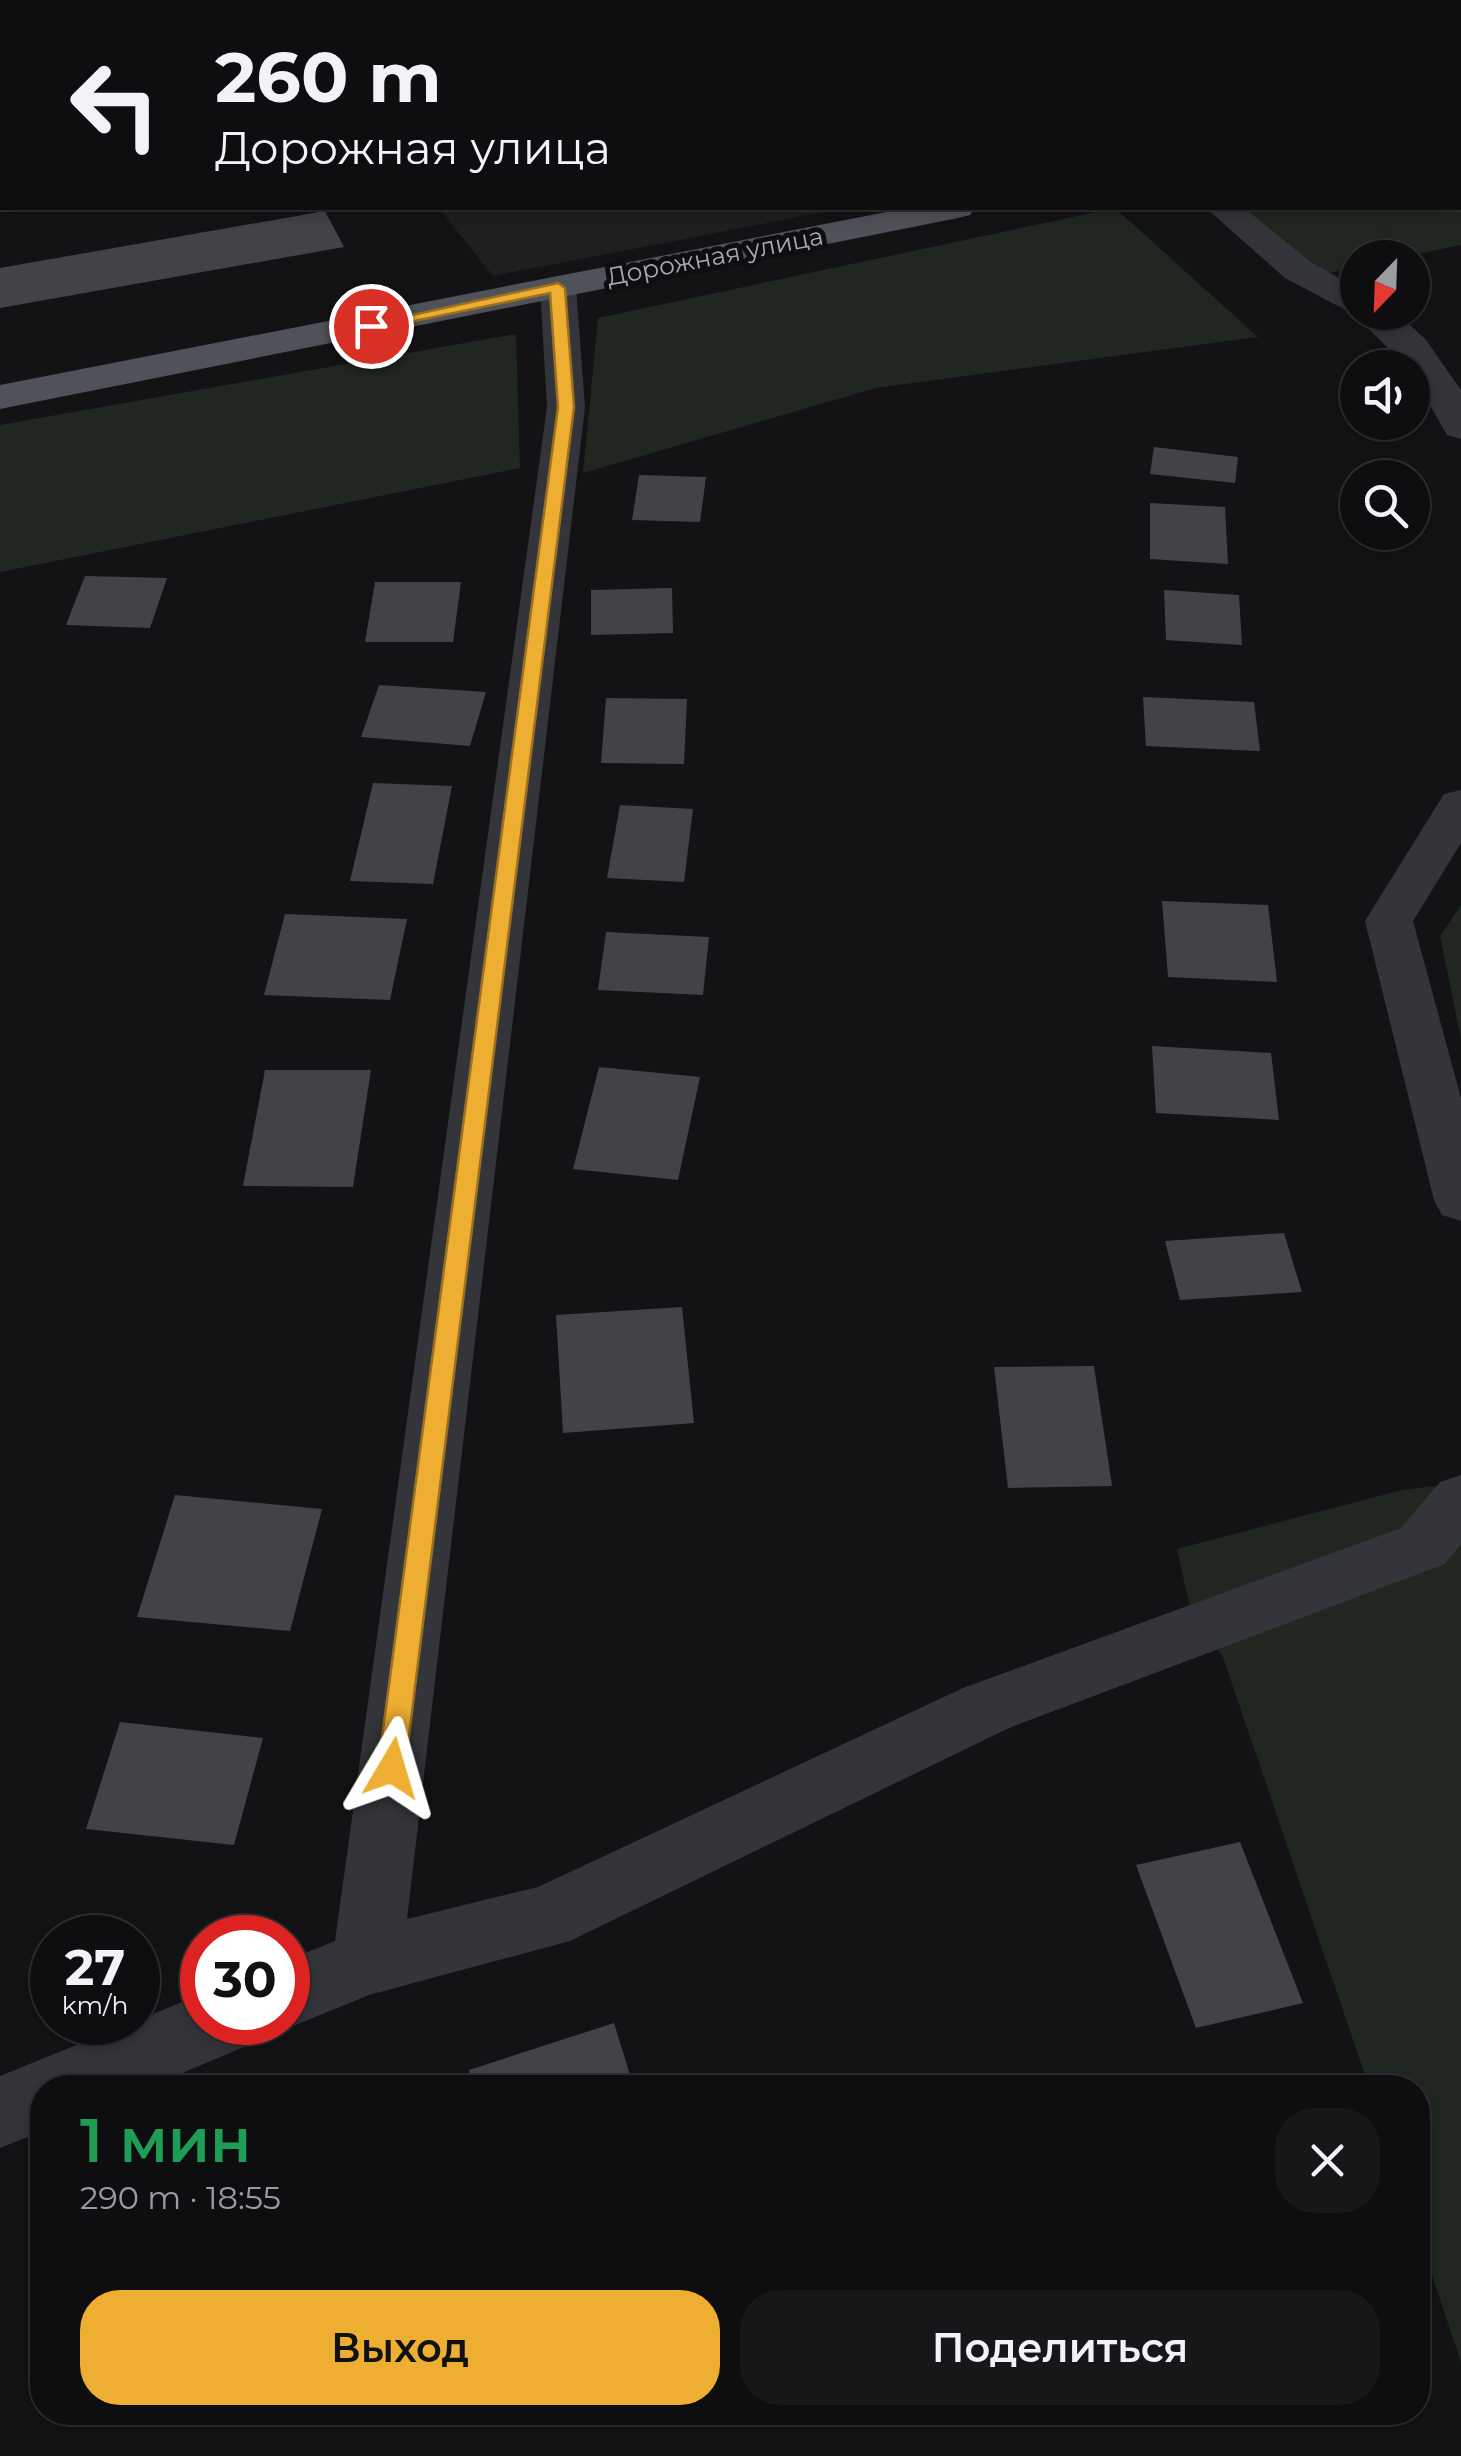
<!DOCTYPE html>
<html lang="ru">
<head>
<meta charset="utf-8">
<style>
  body { margin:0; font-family:Montserrat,sans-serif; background:#171719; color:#f1f3f6; height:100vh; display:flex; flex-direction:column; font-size:38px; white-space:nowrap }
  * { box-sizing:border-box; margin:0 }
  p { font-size:32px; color:#9b9c9f }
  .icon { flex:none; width:55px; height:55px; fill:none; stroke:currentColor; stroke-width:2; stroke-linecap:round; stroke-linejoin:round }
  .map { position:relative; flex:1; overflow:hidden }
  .side { position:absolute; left:30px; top:2075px; width:1400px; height:350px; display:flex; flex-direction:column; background:#0e0e10; border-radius:40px; box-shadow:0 5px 15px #0003,0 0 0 2px #2e2e30 }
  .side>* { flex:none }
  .top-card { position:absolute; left:0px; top:0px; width:1462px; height:210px; box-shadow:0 5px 15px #0003,0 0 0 2px #2e2e30; background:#0e0e10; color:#f1f3f6; overflow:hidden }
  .needle { width:65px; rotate:203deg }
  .fabs { position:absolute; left:1340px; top:240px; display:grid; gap:20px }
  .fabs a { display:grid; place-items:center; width:90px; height:90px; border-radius:50%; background:#0e0e10; box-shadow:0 5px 15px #0003,0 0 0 2px #2e2e30; font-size:50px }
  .speed { position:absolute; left:30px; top:1915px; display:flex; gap:20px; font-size:50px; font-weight:700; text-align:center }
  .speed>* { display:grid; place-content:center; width:130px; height:130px; border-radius:50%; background:#0e0e10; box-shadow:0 5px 15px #0003,0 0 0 2px #2e2e30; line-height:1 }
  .speed small { font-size:25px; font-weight:400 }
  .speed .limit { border:15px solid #d22; background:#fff; color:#111 }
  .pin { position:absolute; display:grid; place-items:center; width:85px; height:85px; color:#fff; margin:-42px; border:5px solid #fff; border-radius:50%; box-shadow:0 2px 10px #0007 }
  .me { position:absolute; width:110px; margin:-55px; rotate:7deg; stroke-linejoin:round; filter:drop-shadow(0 0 8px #0008) }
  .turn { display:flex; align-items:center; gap:35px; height:210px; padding:0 50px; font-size:45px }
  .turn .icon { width:130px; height:130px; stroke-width:2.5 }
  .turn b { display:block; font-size:70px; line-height:85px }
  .round { display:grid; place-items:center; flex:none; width:105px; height:105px; border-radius:40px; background:#171719 }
  .headline { display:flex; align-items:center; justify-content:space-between; height:170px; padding:0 50px }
  h1 { font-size:60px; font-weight:600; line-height:75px; color:#1e9e55 }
  .primary-button { display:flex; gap:20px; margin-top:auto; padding:20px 50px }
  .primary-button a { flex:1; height:115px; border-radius:40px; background:#eeae31; color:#111; font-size:40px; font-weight:600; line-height:115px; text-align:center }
  .primary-button a+a { background:#171719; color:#f1f3f6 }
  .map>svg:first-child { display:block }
</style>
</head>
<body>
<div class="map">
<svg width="1461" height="2456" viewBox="0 0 1461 2456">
  <rect width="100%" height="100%" fill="#131315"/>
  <g fill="#1f1f22">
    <path d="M37 0H940L944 2H37Z"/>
    <path d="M439 208H845L493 276Z"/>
  </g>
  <g fill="#1f2720">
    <path d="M999 0H1461V33L1460 2Z"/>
    <path d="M1461 128V245L1403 257 1358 258 1357 267 1317 276 1252 236 1243 208H1460Z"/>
    <path d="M1115 208 1258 337 876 388 583 473 598 318Z"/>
    <path d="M516 334 520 468 0 572V425Z"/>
    <path d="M1461 905V1039L1440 936Z"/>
    <path d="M1461 1483V2362L1418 2233V2088L1369 2087 1223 1657 1189 1603 1177 1549 1402 1490Z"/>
  </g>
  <g fill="#424348">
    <path d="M325 211 344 247 0 308V268Z"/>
    <path d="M1154 447 1238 457 1235 483 1150 474Z"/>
    <path d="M639 475 706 477 700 522 632 520Z"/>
    <path d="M1150 503 1225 507 1228 564 1150 559Z"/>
    <path d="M85 576 167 578 150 628 66 625Z"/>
    <path d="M375 582H461L453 642H365Z"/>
    <path d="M672 588 673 633 591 635V590Z"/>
    <path d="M1164 590 1239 595 1242 645 1166 640Z"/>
    <path d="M379 685 486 692 470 746 361 737Z"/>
    <path d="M1143 697 1254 702 1260 751 1146 746Z"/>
    <path d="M606 698 687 699 684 764 601 763Z"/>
    <path d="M373 783 452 786 433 884 350 881Z"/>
    <path d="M620 805 693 809 684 882 607 878Z"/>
    <path d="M1162 901 1268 905 1277 982 1168 977Z"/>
    <path d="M285 914 407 919 390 1000 264 995Z"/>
    <path d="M606 932 709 937 703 995 598 990Z"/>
    <path d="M1152 1046 1271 1053 1279 1120 1156 1113Z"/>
    <path d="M599 1067 700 1077 678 1180 573 1169Z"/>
    <path d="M265 1070H371L353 1187 243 1186Z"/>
    <path d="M1284 1233 1302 1292 1180 1300 1165 1241Z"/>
    <path d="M682 1307 694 1423 563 1433 556 1315Z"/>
    <path d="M1094 1366 1112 1486 1008 1488 994 1367Z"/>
    <path d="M175 1495 322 1509 290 1631 137 1617Z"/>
    <path d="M120 1722 263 1738 234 1845 86 1829Z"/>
    <path d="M1240 1842 1303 2003 1196 2028 1136 1865Z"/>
    <path d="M614 2023 634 2088H474L469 2070Z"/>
  </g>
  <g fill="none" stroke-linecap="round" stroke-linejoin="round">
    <g fill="#34353a" fill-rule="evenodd">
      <path d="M933 0H967L968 2H934Z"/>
      <path d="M1206 208H1244L1311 262 1358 289V312H1396L1426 340 1461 390V439L1447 435 1412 374V368H1408L1355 315 1285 278Z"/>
      <path d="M558 276 571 279 576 287 585 407 407 1919 538 1887 963 1688 1401 1528 1440 1482 1461 1475V1544L1445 1564 1009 1728 570 1941 369 1995 288 2028 274 2022H288V1960L335 1941 547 407 540 287 545 279Z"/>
      <path d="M1461 790V843L1413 921 1461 1098V1221L1442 1215 1434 1200 1365 921 1444 794Z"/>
      <path d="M202 1994V2022H254L244 2047 147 2088H42V2131L0 2148V2076Z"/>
    </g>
    <g fill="#505259" fill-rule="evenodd">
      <rect x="1460" y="97" width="1" height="20"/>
      <path d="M907 208H975L970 215 958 218 0 409V385Z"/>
    </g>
  </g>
  <path fill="#eeae31" stroke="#9b7120" stroke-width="2.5" d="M558 283 565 288 574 407 405 1768 401 1777 392 1780 382 1777 378 1768 558 407 550 293 371 330 363 326Z"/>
  <g text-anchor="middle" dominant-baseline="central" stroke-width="10" stroke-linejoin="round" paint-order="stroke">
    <g font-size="25" fill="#a5aab5" stroke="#0e0e10">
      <text transform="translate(715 256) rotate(-11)">Дорожная улица</text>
    </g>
  </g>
</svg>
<div class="fabs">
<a><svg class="needle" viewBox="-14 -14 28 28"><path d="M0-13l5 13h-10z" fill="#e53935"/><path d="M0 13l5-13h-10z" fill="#9b9c9f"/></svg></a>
<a><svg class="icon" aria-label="sound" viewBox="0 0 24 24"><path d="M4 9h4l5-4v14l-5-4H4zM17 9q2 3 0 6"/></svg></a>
<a><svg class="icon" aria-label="search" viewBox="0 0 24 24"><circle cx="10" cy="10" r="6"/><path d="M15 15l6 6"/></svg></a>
</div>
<div class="speed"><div>27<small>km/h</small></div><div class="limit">30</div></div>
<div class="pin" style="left:371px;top:326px;background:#d93025"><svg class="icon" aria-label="arrive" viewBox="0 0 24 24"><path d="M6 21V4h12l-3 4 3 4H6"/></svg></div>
<svg class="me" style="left:392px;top:1768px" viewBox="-20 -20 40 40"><path d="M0-17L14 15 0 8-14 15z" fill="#eeae31" stroke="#fff" stroke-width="4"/></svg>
<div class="top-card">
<div class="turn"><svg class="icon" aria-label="left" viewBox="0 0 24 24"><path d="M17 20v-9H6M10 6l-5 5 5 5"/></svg><div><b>260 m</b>Дорожная улица</div></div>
</div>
<section class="side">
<div class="headline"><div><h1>1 мин</h1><p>290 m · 18:55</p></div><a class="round"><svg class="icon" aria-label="close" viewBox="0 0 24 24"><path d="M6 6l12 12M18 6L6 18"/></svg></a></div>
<div class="primary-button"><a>Выход</a><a>Поделиться</a></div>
</section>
</div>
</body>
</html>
